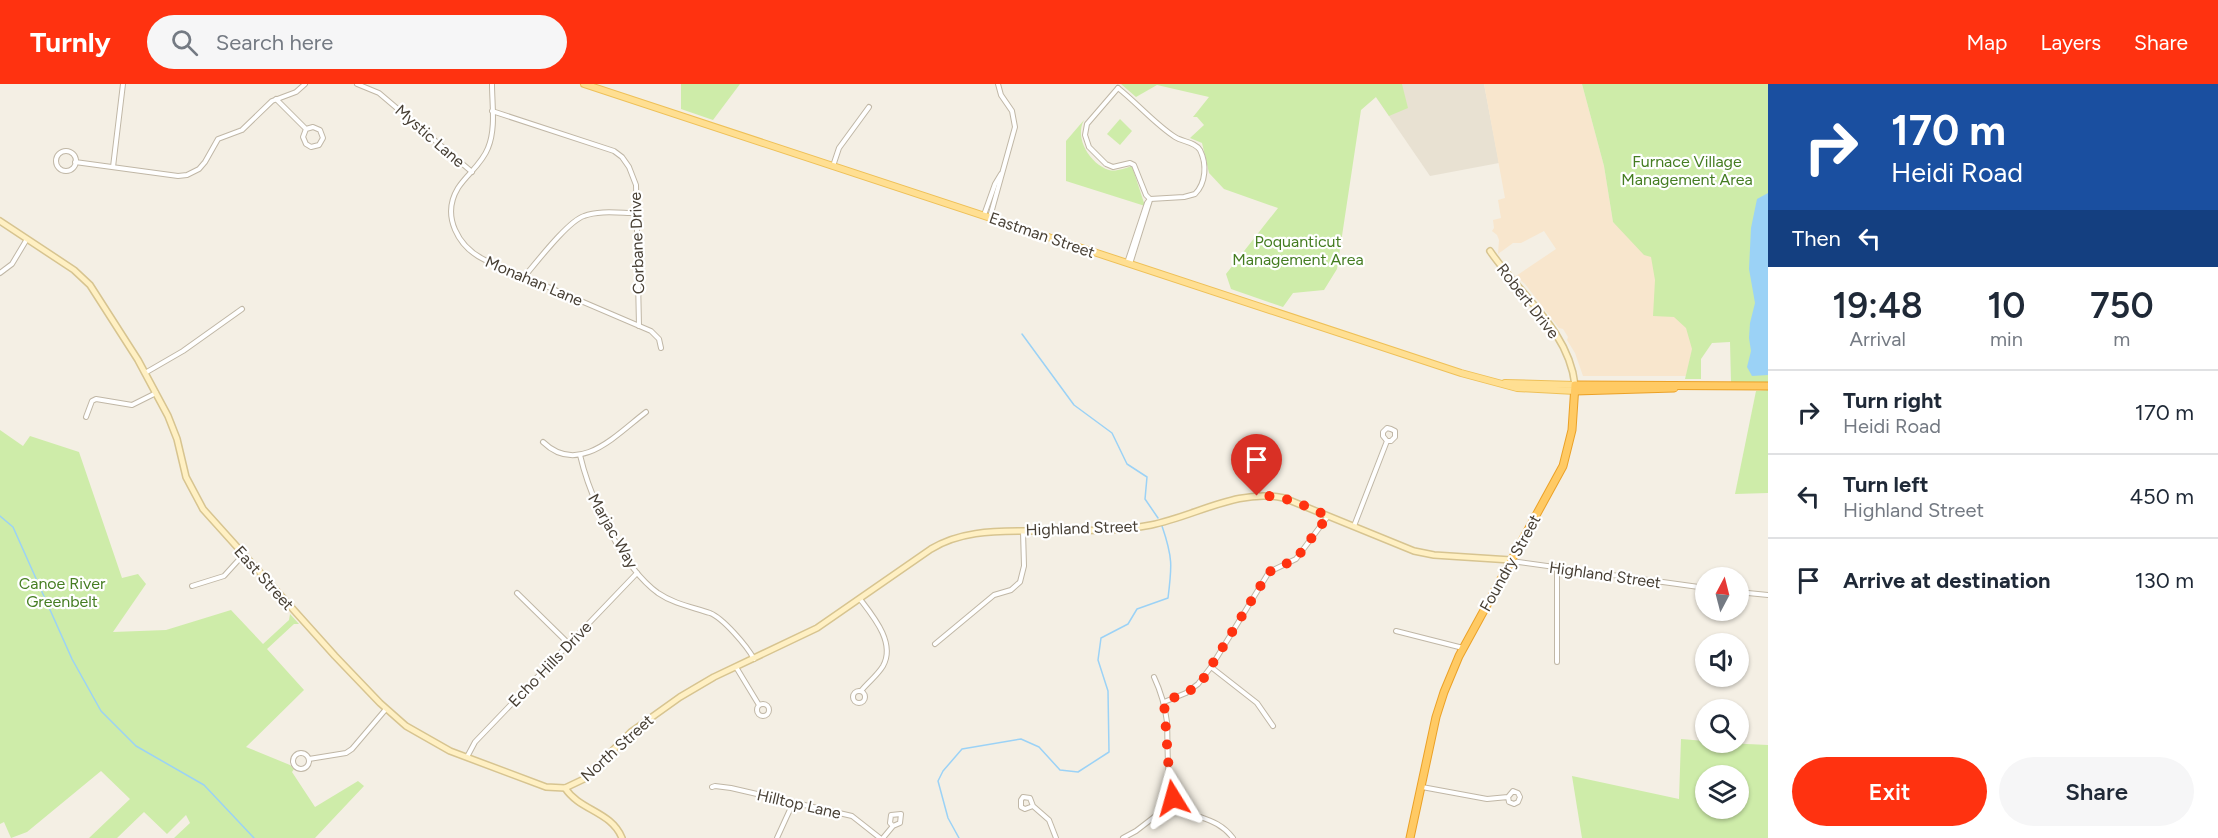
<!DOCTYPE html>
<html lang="en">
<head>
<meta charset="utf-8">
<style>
  body { margin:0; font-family:Figtree,sans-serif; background:#f6f6f7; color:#1f2937; height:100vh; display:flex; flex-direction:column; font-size:22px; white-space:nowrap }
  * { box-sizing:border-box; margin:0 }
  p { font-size:20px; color:#747a83 }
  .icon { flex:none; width:33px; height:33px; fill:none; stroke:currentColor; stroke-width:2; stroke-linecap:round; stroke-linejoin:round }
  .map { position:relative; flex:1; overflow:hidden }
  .panel { display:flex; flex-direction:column; background:#fff; width:450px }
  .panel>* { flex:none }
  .banner { background:#1a4fa0; color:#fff; overflow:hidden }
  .needle { width:39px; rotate:7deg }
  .tools { position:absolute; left:1695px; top:483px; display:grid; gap:12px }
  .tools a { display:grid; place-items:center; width:54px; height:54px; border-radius:50%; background:#fff; box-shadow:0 2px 4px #0004; font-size:30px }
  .pin { position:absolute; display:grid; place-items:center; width:51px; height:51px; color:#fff; margin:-62px -26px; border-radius:50% 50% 50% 0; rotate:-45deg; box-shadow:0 0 6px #0007 }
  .pin .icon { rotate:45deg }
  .me { position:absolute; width:66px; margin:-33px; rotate:352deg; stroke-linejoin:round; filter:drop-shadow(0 0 4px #0008) }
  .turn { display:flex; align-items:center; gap:21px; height:126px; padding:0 24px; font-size:27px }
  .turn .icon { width:78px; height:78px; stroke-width:2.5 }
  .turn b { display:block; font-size:42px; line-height:51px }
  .then { display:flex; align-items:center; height:57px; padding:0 24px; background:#0003; gap:12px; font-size:22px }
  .eta { display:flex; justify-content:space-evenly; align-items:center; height:102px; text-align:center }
  .eta b { font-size:36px; font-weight:600; line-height:42px }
  .cta { display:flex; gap:12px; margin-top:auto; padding:12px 24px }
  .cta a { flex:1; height:69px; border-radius:36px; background:#ff3210; color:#fff; font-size:24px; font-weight:600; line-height:69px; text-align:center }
  .cta a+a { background:#f6f6f7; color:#1f2937 }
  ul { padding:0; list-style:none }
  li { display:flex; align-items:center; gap:18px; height:84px; padding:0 24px; border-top:2px solid #e0e1e3 }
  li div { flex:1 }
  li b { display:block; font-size:22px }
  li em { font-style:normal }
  header { display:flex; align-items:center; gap:36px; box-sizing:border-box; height:84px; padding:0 30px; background:#ff3210; color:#fff }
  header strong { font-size:28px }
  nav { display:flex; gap:33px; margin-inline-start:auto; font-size:21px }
  .search { width:420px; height:54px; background:#f6f6f7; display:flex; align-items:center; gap:15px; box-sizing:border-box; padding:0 21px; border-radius:33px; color:#747a83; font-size:22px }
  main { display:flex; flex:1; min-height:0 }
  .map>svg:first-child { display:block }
</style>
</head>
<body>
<header>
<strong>Turnly</strong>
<div class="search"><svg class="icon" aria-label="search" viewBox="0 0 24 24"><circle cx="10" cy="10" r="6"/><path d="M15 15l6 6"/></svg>Search here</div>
<nav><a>Map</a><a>Layers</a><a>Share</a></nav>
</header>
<main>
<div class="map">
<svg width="1768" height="754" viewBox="0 0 1768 754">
  <rect width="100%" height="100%" fill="#f4efe4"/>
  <path fill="#e8e1d2" d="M1367 0H1484L1499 79 1430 92Z"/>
  <path fill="#f8e6cd" d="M1484 0H1582L1604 82 1613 138 1657 171 1701 229 1686 292H1583L1575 269 1567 256 1568 253 1563 245 1559 244 1525 200 1516 192 1556 165 1544 147 1521 159H1513L1498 170 1499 156 1497 151 1492 147 1494 144 1493 136 1501 134 1498 116 1505 114Z"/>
  <g fill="#ceeca9" fill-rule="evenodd">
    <path d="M681 0H740L713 36 681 25Z"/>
    <path d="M1121 0H1402L1408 24 1389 32 1376 13 1361 26 1337 185 1324 206 1293 209 1283 223 1231 205 1226 190 1278 124 1224 105 1209 89 1202 59 1190 54 1204 41 1197 33H1193L1209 13 1157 1 1136 13Z"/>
    <path d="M1582 0H1768V298H1731L1730 258 1712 259 1701 275V295H1685L1692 265 1686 244 1674 233 1653 232 1655 196 1651 173 1644 171 1613 138 1604 82Z"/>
    <path d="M1120 35 1132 47 1120 61 1107 50Z"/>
    <path d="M1084 36C1074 54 1090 80 1109 86 1116 88 1125 84 1132 82L1145 122 1066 97V57Z"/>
    <path d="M1768 306V409L1735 410 1756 307Z"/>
    <path d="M0 346 23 362 30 352 79 368 122 494 138 490 146 500 113 548 166 546 231 526 263 560 289 536 290 530 299 540H294L267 565 304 606 246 663 290 681 294 685 292 688 315 723 358 697 364 702 315 754H174L190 739 186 731 167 750 144 728 117 754H89L130 715 101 687 27 748 11 754 4 738 0 740Z"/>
    <path d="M1681 655 1705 657 1706 658 1768 661V754H1582L1572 692 1679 715ZM1706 692H1738V724H1706Z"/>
  </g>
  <path fill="#9bd2f6" d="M1768 109V291L1752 292 1747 283 1751 267 1749 254 1750 239 1755 219 1749 185 1751 144 1757 115Z"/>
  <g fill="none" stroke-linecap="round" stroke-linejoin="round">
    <g stroke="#9bd2f6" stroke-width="1.5">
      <path d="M1022 250 1074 321 1112 349 1127 380 1147 393 1145 415 1158 434"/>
      <path d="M0 432 13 443 72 575 101 627 136 662 204 701 254 754"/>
      <path d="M959 754 948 734 938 697 943 687 962 665 1021 655 1039 663 1060 686 1078 688 1109 668 1108 607 1098 576 1101 554 1128 540 1137 525 1168 514C1172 482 1173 474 1162 442"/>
    </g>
    <g stroke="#c0b7a6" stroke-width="6">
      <g id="street">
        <path d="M357 0 379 9 472 88"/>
        <path d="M492 0C492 20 496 45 488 64 482 80 467 90 458 104 441 132 458 163 485 176L651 247 659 255 661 264"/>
        <path d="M1118 4C1137 19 1156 41 1175 53 1183 58 1195 58 1200 66 1207 80 1206 99 1195 110L1184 113 1150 115"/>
        <path d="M1118 4 1087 40 1085 51 1089 63 1106 80 1113 83 1130 79 1134 81 1146 111 1150 115"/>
        <path d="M276 15 306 45 313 43 320 46 323 54 319 61 311 63 306 60 303 53 306 45"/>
        <path d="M492 27 614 67 622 73 629 83 636 101 639 242"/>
        <circle cx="66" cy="77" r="10"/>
        <path d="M75 78 178 92 187 91 199 85 205 78 218 55 242 46 272 17 296 8 305 0"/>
        <path d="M833 82 839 64 869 23"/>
        <path d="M113 83 123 0"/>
        <path d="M984 131 995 100 1001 90"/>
        <path d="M990 133 1015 43 1012 27 1001 11 998 0"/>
        <path d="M1127 179 1147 119 1150 115"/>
        <path d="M1130 180 1150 116"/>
        <path d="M0 189 12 180 27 155"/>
        <path d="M524 193C536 179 568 137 584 132 599 126 620 129 636 129"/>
        <path d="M145 289 183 267 242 225"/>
        <path d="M86 333 92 317 96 315 132 321 156 309"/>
        <path d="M1255 353 1257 412"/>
        <path d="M543 358C579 393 617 350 646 328"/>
        <path d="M580 371C590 414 622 483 658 509 674 520 692 523 710 529 723 534 747 562 754 575"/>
        <path d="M1354 442 1387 357H1391L1395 353V347L1391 345 1387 344 1383 348V352L1387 357"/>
        <path d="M1511 477 1706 504"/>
        <path d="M192 502 224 492 244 470"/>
        <path d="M1738 508 1768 511"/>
        <path d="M517 509 569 560"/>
        <path d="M860 515C873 532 896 559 883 582 877 592 868 598 861 607"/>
        <path d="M1396 547 1463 564"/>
        <path d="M935 560 994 511 1011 506 1020 498 1024 482 1023 447"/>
        <path d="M1557 578V483"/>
        <path d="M736 583 759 621"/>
        <path d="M1211 583 1257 619 1273 642"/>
        <path d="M1154 593C1161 608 1165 622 1167 638 1168 656 1166 704 1175 717 1189 737 1214 729 1233 754"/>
        <circle cx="859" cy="613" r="6"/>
        <path d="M1164 618 1186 609 1198 600 1211 583 1269 488 1296 475 1328 432"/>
        <circle cx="763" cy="626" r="6"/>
        <circle cx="301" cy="677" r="8"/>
        <path d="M467 673 475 658 637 489"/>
        <path d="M309 675 346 669 352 665 386 625"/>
        <path d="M712 703 715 702 731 704 852 732 880 754"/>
        <path d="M1422 703 1487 715 1508 713 1513 707 1518 709 1520 713 1518 718 1514 720 1509 718 1508 713"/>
        <path d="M1033 722 1025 725 1021 723V716L1023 713 1030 714 1033 722 1049 736 1056 754"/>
        <path d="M777 754 793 719"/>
        <path d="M883 754 893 742 900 739 901 730 891 731 890 739 893 742"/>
        <path d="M1123 754 1136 747 1175 717"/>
      </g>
    </g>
    <g stroke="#d7c490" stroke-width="8">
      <g id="secondary">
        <path d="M0 137 74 186 90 201 138 276 168 332 177 355 186 393 203 425 335 572 380 619 406 642 450 667 546 703 565 704C580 727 611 727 622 754"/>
        <path d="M1490 167C1519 210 1569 246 1575 301"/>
        <path d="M565 704 584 695 631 648 680 613 714 593 817 544 931 465C959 448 991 447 1024 447 1065 446 1111 449 1151 441 1196 432 1238 404 1284 414L1414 467 1434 471 1511 476"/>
      </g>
    </g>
    <g stroke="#eec058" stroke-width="8">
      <g id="primary">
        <path d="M584 0 1461 289 1517 304 1575 307"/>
        <path d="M1505 299 1575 301"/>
      </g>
    </g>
    <g stroke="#eba127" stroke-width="9">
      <g id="highway">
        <path d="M1575 307 1674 304"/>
        <path d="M1410 754 1436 633 1444 608 1459 572 1563 382 1572 346 1575 301 1768 302"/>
      </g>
    </g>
    <use href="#street" stroke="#fff" stroke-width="4"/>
    <use href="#secondary" stroke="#fff0c3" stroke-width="5"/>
    <use href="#primary" stroke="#ffdf92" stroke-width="6"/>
    <use href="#highway" stroke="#ffca64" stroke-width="7"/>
  </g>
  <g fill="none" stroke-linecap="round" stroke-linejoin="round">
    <path stroke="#ff3210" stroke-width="10" stroke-dasharray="0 18" d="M1173 714 1170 703 1164 618 1191 606 1202 597 1269 488 1296 475 1328 432C1305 422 1282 410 1257 412"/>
  </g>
  <g text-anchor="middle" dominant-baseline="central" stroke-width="4.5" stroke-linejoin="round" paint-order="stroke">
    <g font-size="16" fill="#473f34" stroke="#fff">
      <text transform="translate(430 52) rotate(41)">Mystic Lane</text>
      <text transform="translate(1042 151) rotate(19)">Eastman Street</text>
      <text transform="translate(637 159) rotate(-92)">Corbane Drive</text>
      <text transform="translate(534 197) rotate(23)">Monahan Lane</text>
      <text transform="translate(1528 217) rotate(52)">Robert Drive</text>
      <text transform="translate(1082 444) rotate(-2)">Highland Street</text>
      <text transform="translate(613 447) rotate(60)">Marjac Way</text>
      <text transform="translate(1510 479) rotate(-61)">Foundry Street</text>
      <text transform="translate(1605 491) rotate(8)">Highland Street</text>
      <text transform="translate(264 494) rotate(48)">East Street</text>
      <text transform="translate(550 580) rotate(-46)">Echo Hills Drive</text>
      <text transform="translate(617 664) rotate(-42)">North Street</text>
      <text transform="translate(799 720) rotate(13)">Hilltop Lane</text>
    </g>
    <g font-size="16" fill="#457d22" stroke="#fff">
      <text x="1687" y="77">Furnace Village<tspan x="1687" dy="18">Management Area</tspan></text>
      <text x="1298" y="157">Poquanticut<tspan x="1298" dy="18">Management Area</tspan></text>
      <text x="62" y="499">Canoe River<tspan x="62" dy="18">Greenbelt</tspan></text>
    </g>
  </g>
</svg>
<div class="tools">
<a><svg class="needle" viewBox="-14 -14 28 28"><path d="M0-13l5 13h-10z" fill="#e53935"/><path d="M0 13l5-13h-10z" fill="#747a83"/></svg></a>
<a><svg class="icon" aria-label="sound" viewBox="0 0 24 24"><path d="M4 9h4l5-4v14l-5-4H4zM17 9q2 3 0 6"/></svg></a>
<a><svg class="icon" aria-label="search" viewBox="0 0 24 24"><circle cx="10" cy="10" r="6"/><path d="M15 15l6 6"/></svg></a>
<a><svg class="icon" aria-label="layers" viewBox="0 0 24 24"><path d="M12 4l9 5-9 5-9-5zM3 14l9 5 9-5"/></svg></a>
</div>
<div class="pin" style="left:1257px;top:412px;background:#d93025"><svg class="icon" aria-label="arrive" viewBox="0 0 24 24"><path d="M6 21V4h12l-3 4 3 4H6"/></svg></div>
<svg class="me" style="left:1173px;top:714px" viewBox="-20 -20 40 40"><path d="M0-17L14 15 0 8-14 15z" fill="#ff3210" stroke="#fff" stroke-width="4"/></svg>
</div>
<section class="panel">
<div class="banner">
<div class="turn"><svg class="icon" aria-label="right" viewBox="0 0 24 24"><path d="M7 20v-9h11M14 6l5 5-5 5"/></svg><div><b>170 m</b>Heidi Road</div></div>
<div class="then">Then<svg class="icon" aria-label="left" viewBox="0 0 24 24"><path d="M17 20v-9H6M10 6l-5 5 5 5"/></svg></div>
</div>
<div class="eta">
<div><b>19:48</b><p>Arrival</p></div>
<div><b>10</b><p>min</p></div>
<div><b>750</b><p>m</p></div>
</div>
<ul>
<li><svg class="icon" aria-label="right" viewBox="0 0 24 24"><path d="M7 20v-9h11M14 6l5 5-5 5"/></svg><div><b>Turn right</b><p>Heidi Road</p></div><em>170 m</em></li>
<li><svg class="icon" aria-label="left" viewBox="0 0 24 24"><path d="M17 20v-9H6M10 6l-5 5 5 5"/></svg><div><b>Turn left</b><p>Highland Street</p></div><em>450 m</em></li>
<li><svg class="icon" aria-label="arrive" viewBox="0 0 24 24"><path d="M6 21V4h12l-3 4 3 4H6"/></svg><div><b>Arrive at destination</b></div><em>130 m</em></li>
</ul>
<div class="cta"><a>Exit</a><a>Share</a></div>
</section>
</main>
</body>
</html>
